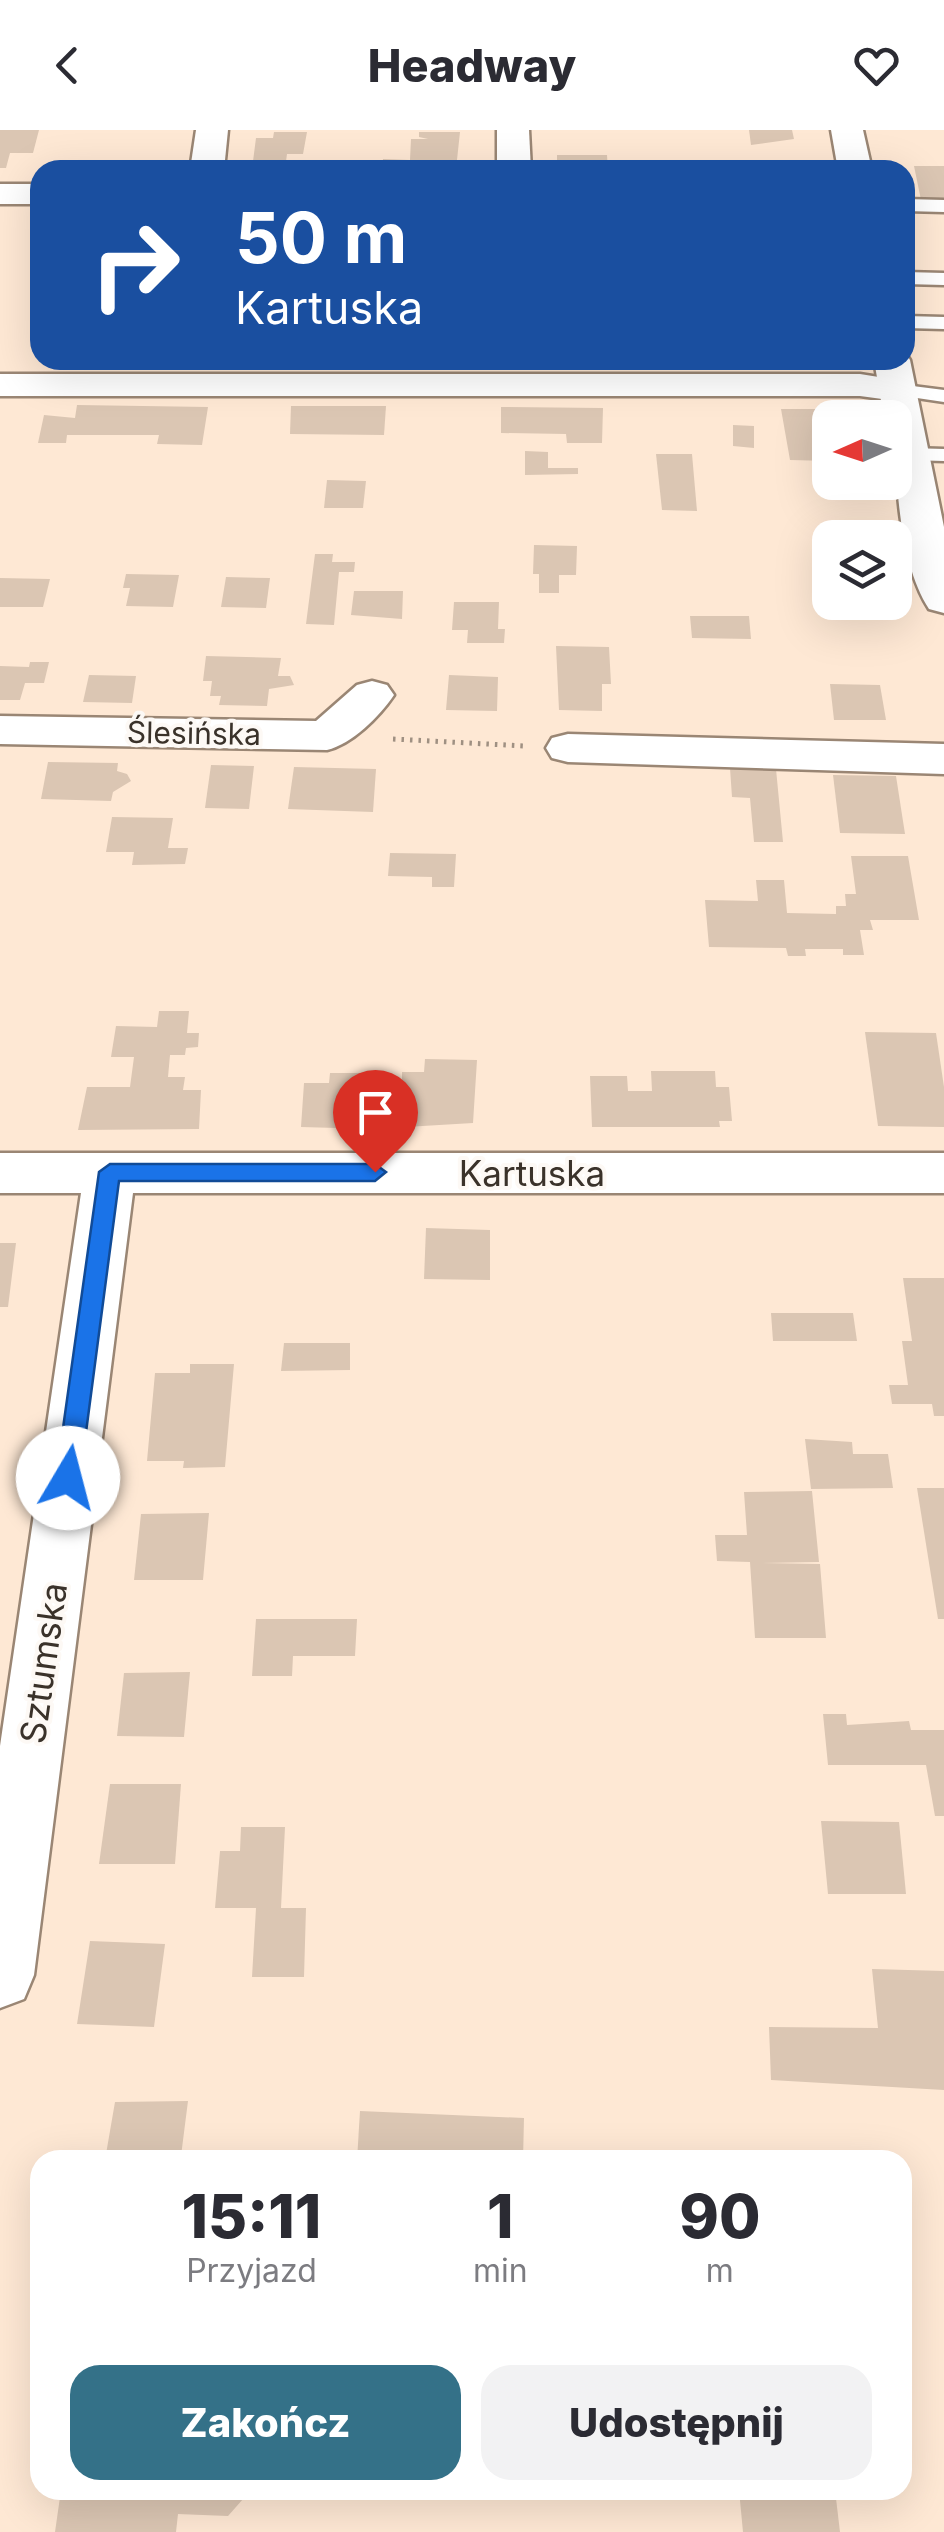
<!DOCTYPE html>
<html lang="pl">
<head>
<meta charset="utf-8">
<style>
  body { margin:0; font-family:Inter,sans-serif; background:#f2f2f3; color:#2b2b33; height:100vh; display:flex; flex-direction:column; font-size:38px; white-space:nowrap }
  * { box-sizing:border-box; margin:0 }
  p { font-size:32px; color:#7c7c81 }
  .icon { flex:none; width:55px; height:55px; fill:none; stroke:currentColor; stroke-width:2; stroke-linecap:round; stroke-linejoin:round }
  .map { position:relative; flex:1; overflow:hidden }
  .drawer { position:absolute; left:30px; top:2020px; width:882px; height:350px; display:flex; flex-direction:column; background:#fff; border-radius:30px; box-shadow:0 10px 40px #0002 }
  .drawer>* { flex:none }
  .hud { position:absolute; left:30px; top:30px; width:885px; height:210px; border-radius:30px; box-shadow:0 10px 40px #0002; background:#1a4fa0; color:#fff; overflow:hidden }
  .needle { width:65px; rotate:267deg }
  .fabs { position:absolute; left:812px; top:270px; display:grid; gap:20px }
  .fabs a { display:grid; place-items:center; width:100px; height:100px; border-radius:20px; background:#fff; box-shadow:0 10px 40px #0002; font-size:50px }
  .pin { position:absolute; display:grid; place-items:center; width:85px; height:85px; color:#fff; margin:-102px -42px; border-radius:50% 50% 50% 0; rotate:-45deg; box-shadow:0 0 10px #0007 }
  .pin .icon { rotate:45deg }
  .me { position:absolute; width:110px; margin:-55px; rotate:8deg; stroke-linejoin:round; filter:drop-shadow(0 0 8px #0008) }
  .turn { display:flex; align-items:center; gap:35px; height:210px; padding:0 40px; font-size:45px }
  .turn .icon { width:130px; height:130px; stroke-width:2.5 }
  .turn b { display:block; font-size:70px; line-height:85px }
  .eta { display:flex; justify-content:space-evenly; align-items:center; height:170px; text-align:center }
  .eta b { font-size:60px; font-weight:800; line-height:70px }
  .cta { display:flex; gap:20px; margin-top:auto; padding:20px 40px }
  .cta a { flex:1; height:115px; border-radius:30px; background:#347188; color:#fff; font-size:40px; font-weight:800; line-height:115px; text-align:center }
  .cta a+a { background:#f2f2f3; color:#2b2b33 }
  header { display:flex; justify-content:space-between; align-items:center; height:130px; padding:0 40px; background:#fff; font-size:45px; font-weight:800 }
  .map>svg:first-child { display:block }
</style>
</head>
<body>
<header><svg class="icon" aria-label="back" viewBox="0 0 24 24"><path d="M15 5l-7 7 7 7"/></svg>Headway<svg class="icon" aria-label="heart" viewBox="0 0 24 24"><path d="M12 20l-8-8c-3-5 5-10 8-4 3-6 11-1 8 4z"/></svg></header>
<div class="map">
<svg width="944" height="2402" viewBox="0 0 944 2402">
  <rect width="100%" height="100%" fill="#fee8d4"/>
  <g fill="#dbc6b3">
    <path d="M0 0H39L33 23H10L6 38H0Z"/>
    <path d="M749 0H792L794 9 751 15Z"/>
    <path d="M274 2H307L303 24H287L285 39H252L256 8H273Z"/>
    <path d="M419 2H460L456 39 382 40 383 29 410 30 411 9H428L419 7Z"/>
    <path d="M557 25H607L608 40H557Z"/>
    <path d="M914 36H944V70H921Z"/>
    <path d="M302 230H391L390 235H302Z"/>
    <path d="M468 230H602V236L468 235Z"/>
    <path d="M77 275 208 277 202 315 157 314 159 305H67L66 313H38L44 285 75 288Z"/>
    <path d="M291 276H386L384 305 290 304Z"/>
    <path d="M501 277 603 278 602 313H567L566 304 501 303Z"/>
    <path d="M781 279H838L840 288H830V331L790 330Z"/>
    <path d="M733 295 754 296V318L733 316Z"/>
    <path d="M525 321 548 322V338H578V344L525 345Z"/>
    <path d="M656 324H692L697 381 662 380Z"/>
    <path d="M327 350 366 351 363 378H324Z"/>
    <path d="M534 415 577 416 576 445H559V463H539V444H533Z"/>
    <path d="M315 424H333L332 432H355L354 442H339L334 495 306 494Z"/>
    <path d="M126 444 179 445 173 477 126 476 130 458H123Z"/>
    <path d="M226 447 270 448 266 478 221 477Z"/>
    <path d="M0 448 50 449 43 477H0Z"/>
    <path d="M354 461H403L402 489 351 485Z"/>
    <path d="M454 472H499L498 499H505L504 513H467L468 500H452Z"/>
    <path d="M690 486H749L751 509 692 508Z"/>
    <path d="M556 516 609 517 611 554H602V581L559 580Z"/>
    <path d="M206 526 281 528 278 546H290L294 555 269 559 267 576 219 575 221 566H210L212 551H203Z"/>
    <path d="M30 532H49L44 553H25L20 570H0V536L29 537Z"/>
    <path d="M89 545 136 546 132 573 83 572Z"/>
    <path d="M449 545 498 547 497 581 446 580Z"/>
    <path d="M830 554 880 555 886 590H834Z"/>
    <path d="M48 632 118 633 117 641 127 644 131 651 113 662 111 671 41 669Z"/>
    <path d="M211 635 254 636 249 679 205 678Z"/>
    <path d="M294 637 376 639 373 682 288 679Z"/>
    <path d="M730 638 776 639 783 712H754L750 668 732 667Z"/>
    <path d="M833 645 896 646 905 704 840 703Z"/>
    <path d="M112 687 173 688 168 718H188L185 734 132 735 134 722H106Z"/>
    <path d="M390 723 456 724 454 757H432V747L388 746Z"/>
    <path d="M851 726H908L919 790H870L873 800H860L864 825H843V819H805L806 826H788L786 818 709 817 705 770 758 771 756 750H784L787 783 836 784V776H846L845 764H856Z"/>
    <path d="M159 881H189L187 903H199L198 917 186 918 185 925H170L168 947H185L183 960H201L199 999 78 1000 87 957H130L134 927H111L116 896 157 897Z"/>
    <path d="M865 902 936 903 944 957V997L878 996Z"/>
    <path d="M425 929 477 930 473 993 372 999 301 997 304 953H329L330 943H383V953L402 954V942H424Z"/>
    <path d="M651 941H715L716 957H729L732 991H719L720 997H592L590 946H627L628 961H652Z"/>
    <path d="M426 1098 490 1100V1150L424 1149Z"/>
    <path d="M0 1113H16L8 1177H0Z"/>
    <path d="M903 1148H944V1286H934L932 1274H892L889 1255H908L902 1211H912Z"/>
    <path d="M771 1183H853L857 1211H773Z"/>
    <path d="M284 1213H350V1240L281 1241Z"/>
    <path d="M190 1234H234L225 1337 183 1338 184 1331H147L155 1243H190Z"/>
    <path d="M805 1309 852 1312 853 1324H888L893 1358 811 1359Z"/>
    <path d="M917 1358H944V1489H938Z"/>
    <path d="M812 1361 819 1432 757 1433 820 1434 826 1508H755L750 1432 717 1431 715 1405H747L744 1362Z"/>
    <path d="M209 1383 203 1450H134L141 1384Z"/>
    <path d="M256 1489H357L355 1526H293L292 1546H252Z"/>
    <path d="M190 1542 184 1607 117 1606 124 1543Z"/>
    <path d="M823 1584H846L847 1595 909 1591 911 1600H944V1686H935L926 1635H828Z"/>
    <path d="M110 1654H181L175 1734H99Z"/>
    <path d="M821 1691 899 1692 906 1764H828Z"/>
    <path d="M241 1697H285L281 1778H306L304 1847H252L256 1778H215L220 1721H240Z"/>
    <path d="M90 1811 165 1814 154 1897 77 1894Z"/>
    <path d="M872 1839 944 1841V1960L771 1950 769 1897 878 1898Z"/>
    <path d="M188 1971 181 2026H202V2030H105L115 1972Z"/>
    <path d="M360 1981 524 1988 523 2030H357Z"/>
    <path d="M61 2360H251L228 2386 178 2384 176 2402H55Z"/>
    <path d="M739 2360H835L840 2402H743Z"/>
  </g>
  <g fill="none" stroke-linecap="round" stroke-linejoin="round">
    <g stroke="#9a8674" stroke-width="5">
      <g id="lane">
        <path d="M905 69 944 70V82L905 81Z"/>
        <path d="M905 142 944 143V155L905 154Z"/>
        <path d="M905 186 944 187V199L905 198Z"/>
        <path d="M897 254 944 260V272L890 264 887 260Z"/>
        <path d="M944 319V331L910 330 899 324 910 318Z"/>
      </g>
    </g>
    <g stroke="#9a8674" stroke-width="5">
      <g id="street">
        <path d="M196 0H228L224 40H190Z"/>
        <path d="M497 0H529L531 40H497Z"/>
        <rect x="0" y="54" width="40" height="20"/>
        <path d="M0 244H860L910 252 916 260 910 268 897 271 860 266H0Z"/>
        <path d="M372 551 387 555 394 565C379 587 352 614 327 620L0 614V586L316 591 357 555Z"/>
        <path d="M568 604 944 614V644L568 632 552 628 546 618 552 608Z"/>
        <path d="M0 1023H944V1063H133L34 1845 24 1869 0 1878V1616L81 1063H0Z"/>
      </g>
    </g>
    <g stroke="#9a8674" stroke-width="5">
      <g id="secondary">
        <path d="M831 0H863L872 40H838Z"/>
        <path d="M905 222 910 230 944 397V483L929 479C898 432 895 343 895 288H884L874 230H905Z"/>
      </g>
    </g>
    <path stroke="#9f9082" stroke-width="5" stroke-dasharray="2.5 6" stroke-linecap="butt" d="M393 609 525 616"/>
    <use href="#lane" fill="#fff" fill-rule="evenodd"/>
    <use href="#street" fill="#fff" fill-rule="evenodd"/>
    <use href="#secondary" fill="#fff" fill-rule="evenodd"/>
  </g>
  <path fill="#1a73e8" stroke="#114b97" stroke-width="2.5" d="M110 1034H375L386 1042 375 1051H119L80 1348 68 1358 56 1348 99 1042Z"/>
  <g text-anchor="middle" dominant-baseline="central" stroke-width="8" stroke-linejoin="round" paint-order="stroke">
    <g font-size="30" fill="#3a322a" stroke="#fdf9f5">
      <text transform="translate(194 603) rotate(1)">Ślesińska</text>
    </g>
    <g font-size="35" fill="#3a322a" stroke="#fdf9f5">
      <text x="532" y="1043">Kartuska</text>
      <text transform="translate(43 1533) rotate(-82)">Sztumska</text>
    </g>
  </g>
</svg>
<div class="fabs">
<a><svg class="needle" viewBox="-14 -14 28 28"><path d="M0-13l5 13h-10z" fill="#e53935"/><path d="M0 13l5-13h-10z" fill="#7c7c81"/></svg></a>
<a><svg class="icon" aria-label="layers" viewBox="0 0 24 24"><path d="M12 4l9 5-9 5-9-5zM3 14l9 5 9-5"/></svg></a>
</div>
<div class="pin" style="left:375px;top:1042px;background:#d93025"><svg class="icon" aria-label="arrive" viewBox="0 0 24 24"><path d="M6 21V4h12l-3 4 3 4H6"/></svg></div>
<svg class="me" style="left:68px;top:1348px" viewBox="-20 -20 40 40"><circle r="19" fill="#fff"/><path d="M0-13L10 11 0 6-10 11z" fill="#1a73e8"/></svg>
<div class="hud">
<div class="turn"><svg class="icon" aria-label="right" viewBox="0 0 24 24"><path d="M7 20v-9h11M14 6l5 5-5 5"/></svg><div><b>50 m</b>Kartuska</div></div>
</div>
<section class="drawer">
<div class="eta">
<div><b>15:11</b><p>Przyjazd</p></div>
<div><b>1</b><p>min</p></div>
<div><b>90</b><p>m</p></div>
</div>
<div class="cta"><a>Zakończ</a><a>Udostępnij</a></div>
</section>
</div>
</body>
</html>
